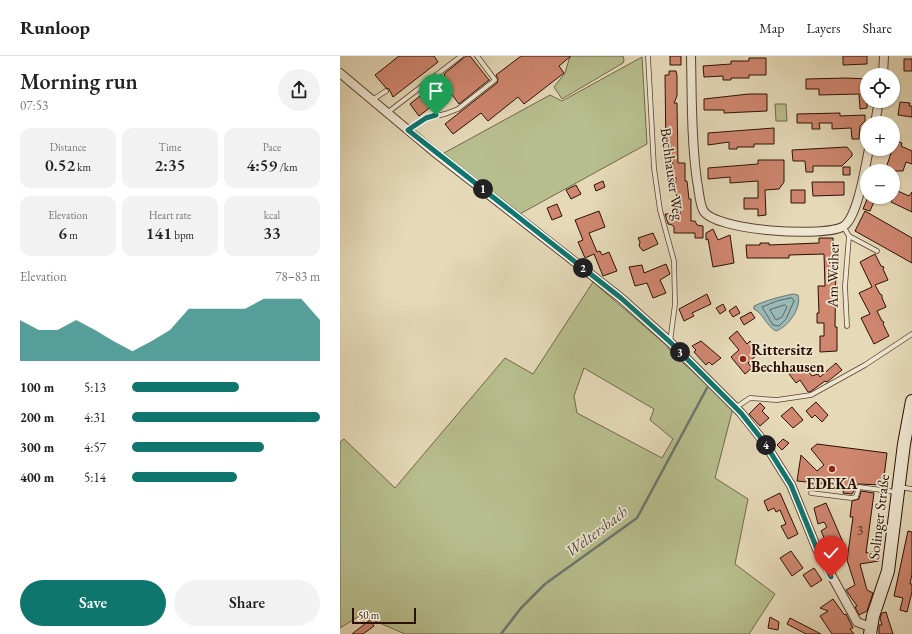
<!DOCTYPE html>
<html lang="en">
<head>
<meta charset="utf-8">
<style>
  body { margin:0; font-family:"EB Garamond",serif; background:#f2f2f2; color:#222; height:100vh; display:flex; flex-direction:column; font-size:15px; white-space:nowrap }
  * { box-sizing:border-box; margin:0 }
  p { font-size:13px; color:#767676 }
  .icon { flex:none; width:22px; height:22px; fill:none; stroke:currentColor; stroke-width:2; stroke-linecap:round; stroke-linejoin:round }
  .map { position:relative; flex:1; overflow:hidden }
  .sheet { display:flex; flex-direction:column; background:#fff; width:340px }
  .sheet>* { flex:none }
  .buttons { position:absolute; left:520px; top:12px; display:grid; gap:8px }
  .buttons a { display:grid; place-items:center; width:40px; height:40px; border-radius:50%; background:#fff; box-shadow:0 1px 3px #0004; font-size:20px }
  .scale { position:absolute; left:12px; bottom:10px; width:64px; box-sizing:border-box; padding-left:4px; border:2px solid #2d1003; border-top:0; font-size:11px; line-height:14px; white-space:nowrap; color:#2d1003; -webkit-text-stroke:3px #eee6d1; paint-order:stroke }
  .pin { position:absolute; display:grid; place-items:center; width:34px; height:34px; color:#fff; margin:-41px -17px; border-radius:50% 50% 50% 0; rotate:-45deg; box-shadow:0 0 4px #0007 }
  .pin .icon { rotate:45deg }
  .km { position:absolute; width:20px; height:20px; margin:-10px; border-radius:50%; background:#222; color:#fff; font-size:11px; line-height:20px; text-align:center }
  .round { display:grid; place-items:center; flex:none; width:42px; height:42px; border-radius:21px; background:#f2f2f2 }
  .headline { display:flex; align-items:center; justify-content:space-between; height:68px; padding:0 20px }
  h1 { font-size:22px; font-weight:600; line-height:30px }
  .metrics { display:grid; grid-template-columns:repeat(3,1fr); gap:6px; height:68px; padding:4px 20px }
  .metrics div { display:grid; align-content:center; border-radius:10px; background:#f2f2f2; text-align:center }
  .metrics b { font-size:17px; font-weight:600 }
  .metrics small { font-size:11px; font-weight:400 }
  .metrics p { font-size:11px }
  .chart { height:112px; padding:8px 20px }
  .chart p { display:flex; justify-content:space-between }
  .chart svg { width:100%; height:72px; margin-top:4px; fill:#0f766e; opacity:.7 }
  .primary-button { display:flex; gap:8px; margin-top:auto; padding:8px 20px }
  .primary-button a { flex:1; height:46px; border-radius:24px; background:#0f766e; color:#fff; font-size:16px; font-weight:600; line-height:46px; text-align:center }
  .primary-button a+a { background:#f2f2f2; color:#222 }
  ul { padding:0 20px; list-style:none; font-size:13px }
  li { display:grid; grid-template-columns:64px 48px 1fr; align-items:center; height:30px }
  li i { height:10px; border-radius:5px; background:#0f766e }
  header { display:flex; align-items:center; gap:24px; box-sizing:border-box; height:56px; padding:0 20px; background:#fff; border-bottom:1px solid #e0e0e0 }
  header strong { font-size:19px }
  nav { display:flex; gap:22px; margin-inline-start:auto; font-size:14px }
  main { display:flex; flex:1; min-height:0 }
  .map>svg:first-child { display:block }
  .green { fill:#b7be8d; stroke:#726748; fill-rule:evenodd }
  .water { fill:#98b9b7; stroke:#6d756f }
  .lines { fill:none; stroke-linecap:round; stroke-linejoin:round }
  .shore { stroke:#62645d; stroke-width:1 }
  .stream { stroke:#6d756f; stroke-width:2.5 }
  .building { fill:#cf8770; stroke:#2d1003 }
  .lane-casing { stroke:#5b4230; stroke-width:5.5 }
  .street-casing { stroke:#5b4230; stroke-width:10 }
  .secondary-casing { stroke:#2d1003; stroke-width:14 }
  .lane { stroke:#eee6d1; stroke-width:4 }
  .street { stroke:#eee6d1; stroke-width:8 }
  .secondary { stroke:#eee6d1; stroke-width:12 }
  .route-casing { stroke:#fff; stroke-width:8 }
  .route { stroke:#0f766e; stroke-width:5 }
  .poi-dot { fill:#8f2418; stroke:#eee6d1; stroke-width:1.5 }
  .labels { text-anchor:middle; stroke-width:3.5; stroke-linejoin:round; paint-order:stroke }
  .number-label { font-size:13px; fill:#562e1e }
  .street-label { font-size:15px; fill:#2d1003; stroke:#eee6d1 }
  .poi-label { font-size:15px; font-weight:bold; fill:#2d1003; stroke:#eee6d1; text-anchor:start }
  .water-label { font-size:16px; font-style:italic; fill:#524b42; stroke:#eee6d1 }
</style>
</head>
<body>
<header>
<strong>Runloop</strong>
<nav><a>Map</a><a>Layers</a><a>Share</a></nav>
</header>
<main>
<section class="sheet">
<div class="headline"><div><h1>Morning run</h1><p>07:53</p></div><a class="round"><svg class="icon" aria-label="share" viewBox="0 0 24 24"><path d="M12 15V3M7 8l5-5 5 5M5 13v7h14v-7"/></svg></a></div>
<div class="metrics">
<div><p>Distance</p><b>0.52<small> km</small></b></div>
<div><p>Time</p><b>2:35</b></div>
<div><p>Pace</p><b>4:59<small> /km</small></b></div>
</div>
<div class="metrics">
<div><p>Elevation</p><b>6<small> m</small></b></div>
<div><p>Heart rate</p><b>141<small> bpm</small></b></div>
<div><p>kcal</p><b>33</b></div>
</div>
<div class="chart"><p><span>Elevation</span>78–83 m</p>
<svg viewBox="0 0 160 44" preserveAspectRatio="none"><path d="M0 44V19L10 25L20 25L30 19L40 25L50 32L60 38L70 32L80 25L90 12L100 12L110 12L120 12L130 6L140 6L150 6L160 19V44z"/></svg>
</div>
<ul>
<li><b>100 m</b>5:13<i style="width:57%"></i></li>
<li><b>200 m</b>4:31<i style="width:100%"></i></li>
<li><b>300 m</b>4:57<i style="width:70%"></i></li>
<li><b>400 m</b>5:14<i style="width:56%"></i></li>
</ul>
<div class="primary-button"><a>Save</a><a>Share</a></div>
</section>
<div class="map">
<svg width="572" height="578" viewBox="0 0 572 578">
  <rect width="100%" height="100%" fill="#e5d9b8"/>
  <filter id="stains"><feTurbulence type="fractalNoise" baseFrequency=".005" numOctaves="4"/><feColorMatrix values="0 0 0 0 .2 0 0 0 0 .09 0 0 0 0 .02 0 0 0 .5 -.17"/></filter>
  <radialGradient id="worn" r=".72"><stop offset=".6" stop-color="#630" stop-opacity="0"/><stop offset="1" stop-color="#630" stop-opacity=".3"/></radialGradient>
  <path class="green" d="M230 0H283L284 4 283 7 222 43 214 31 225 17Z
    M302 1 307 88 178 159 104 97 210 39 222 45Z
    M435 48H446L447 65H436Z
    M253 226 325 288 332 297 393 352 375 422 408 443 395 508 435 538 409 578H65L21 559 0 572V386L4 383 55 432 165 302 193 318ZM244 312 314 353 310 364 333 383 322 402 237 357 234 340Z"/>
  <path class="water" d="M453 238 458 239C462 252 448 271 436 275 426 270 424 258 414 253V250C427 244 439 241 453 238Z"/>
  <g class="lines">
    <path class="shore" d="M452 242 454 245 446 263 439 270 433 269 422 251 437 245Z
      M445 249 447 251 442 261 436 264 430 254Z"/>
    <path class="stream" d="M161 578 181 552 205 528 297 462 367 332"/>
  </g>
  <path class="building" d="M59 0H94L98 6 53 41 49 33 46 32 35 19Z
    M126 0H130L149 24 119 48 110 36 79 60 70 48 105 20 104 18Z
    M181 0H231L219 10 224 17 184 48 178 41 148 65 141 57 113 78 105 68 157 27 158 23 156 19Z
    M330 0H341V9H330Z
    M503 0H527V8L503 9Z
    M409 2H426V19H409V22H391V24H383V20L364 21 363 10 391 8V5H409Z
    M564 3H572V15H564Z
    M329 15H336L337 20V40L334 47H337L338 107H345V125H347L349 143H351V165H355L357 169 363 170V182H355V177H334V171L332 169 328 168 325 158H340L339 145 335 136 336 122H333V109L330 97H326L325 19H329Z
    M507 22 527 23V52L520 53 519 38 479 39V33H466V23Z
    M409 38H427V55L384 57V54H364V43Z
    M560 46 570 47 569 50H572V61L558 59Z
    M500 57V60L525 59V65L520 70 519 83H512L511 72 492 73V67H479L480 73H472V67H457V58Z
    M434 72V88H414V91H397V93H389V86L368 89V77Z
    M555 85 562 87 561 90 572 95V108L566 106 563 115H545Z
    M507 91 512 97V100L502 110H473V116H466L465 105H453L452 94Z
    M418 104H444V126L439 133 425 134 426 159 418 160V153H404V142H418V125L390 127V121L368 123V112L418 108Z
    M503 111H510V119H503Z
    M263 125 265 131 256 135 254 129Z
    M472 126H504V139L473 140Z
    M236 129 241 138 231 143 226 134Z
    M553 133 569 140 572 136V156L551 146 553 141Z
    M451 134H465V147H451Z
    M528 141H536L530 155 523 153Z
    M217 148 222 160 212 164 207 152Z
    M259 155 265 171 249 177 257 196 260 195 262 199 269 196 277 215 263 220 254 198 245 202 238 186 243 184 235 164Z
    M525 155 572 182V207L515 175Z
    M373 173 378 184 390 179 394 207 373 211 368 183 366 184V177Z
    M313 177 318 188 303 195 299 190 300 186 298 182Z
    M479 182H493L494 207H496L495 271H497V295L480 296V280H484V267H477V257H479L478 230H485L484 198 449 199V202H407L406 189H420V187H429V189L479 187Z
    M535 198 541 210 544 211 543 213 548 224 535 229 540 238 542 239V242L546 251 537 255 542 265 544 266 543 268 549 280 534 288 521 262 530 258 519 237 532 231 520 206Z
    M326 208 330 218 320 224 326 237 313 242 307 227 295 230 289 211 302 209 304 217Z
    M367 238 371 248 352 257 354 260 344 265 339 253Z
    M383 248 386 254 380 258 376 252Z
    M396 250 400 257 393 261 389 255Z
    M411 256 415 262 404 269 400 262Z
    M397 275 407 288 410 285 419 297 408 307 412 312 405 318 391 301 399 294 389 282Z
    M361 285 381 302 372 309 369 306 366 309 354 296 356 294 352 290Z
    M496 307 502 314 487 326 485 325 470 336H468L460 324 456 327 449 318 464 309 472 320 478 318 480 321Z
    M476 346 488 359 482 366 475 359 472 362 466 355Z
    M420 347 425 352 422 355 429 362 420 370 409 358Z
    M452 351 463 364 453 372 441 360Z
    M443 383 449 387 442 394 437 389Z
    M477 388 547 397 543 429 518 428 512 438 503 437 504 430 457 425 461 399 477 415 484 409 471 393Z
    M521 435 534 437 526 497 537 495 539 505 520 508 527 534 533 537 527 555 519 559 515 551 517 550 506 534 515 529 507 504 513 461H510L512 445 519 443Z
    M440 437 458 478 448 483 441 470 446 468 440 454 436 456 434 452 428 455 424 445Z
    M486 447 505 491 491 497 481 475 487 471 484 466 478 468 474 452Z
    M568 475 572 476V518L570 528H572V536L567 556 560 554 563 542 554 540Z
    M451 495 463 512 452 520 440 502Z
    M474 512 482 524 471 531 463 519Z
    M493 543 503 557 505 559 506 558 513 572 510 573 514 578H492L480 560 488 555 480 552Z
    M546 556 553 578H539V569H542L540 562 542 557Z
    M430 561 439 566 438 574 428 572Z
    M450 562 481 578H466L447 568Z
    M30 564 34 570 23 578H12Z"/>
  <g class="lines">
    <defs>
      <path id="lane" d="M308 0 314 112 320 154 334 205 335 248 330 286
        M32 44 46 35
        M47 57 121 0
        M68 74 86 62 105 58 118 53 155 24 137 0
        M503 170 509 180 505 230 507 270
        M509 180 537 195
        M395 352 410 342 437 344 471 339 525 309 572 278
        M559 431 572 433
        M471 437 511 442 516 441 519 431 556 436"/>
      <path id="street" d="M351 0C352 41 351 83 357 125 359 134 359 145 363 154 373 175 486 182 504 170 518 160 525 111 529 93
        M0 17 93 95 281 242 330 286 401 357 424 386 451 429 477 493 517 566 530 571
        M543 19 544 0
        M535 67 539 45"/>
      <path id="secondary" d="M530 578 533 560 548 515 564 388 572 345"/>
    </defs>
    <use href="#lane" class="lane-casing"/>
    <use href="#street" class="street-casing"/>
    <use href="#secondary" class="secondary-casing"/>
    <use href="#lane" class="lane"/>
    <use href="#street" class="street"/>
    <use href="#secondary" class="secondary"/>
  </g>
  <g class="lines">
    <defs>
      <path id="route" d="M96 59 86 62 68 74 281 242 330 286 401 357 424 386 451 429 477 493 491 521"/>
    </defs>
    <use href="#route" class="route-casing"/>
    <use href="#route" class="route"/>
  </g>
  <g class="poi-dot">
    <circle cx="403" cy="303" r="4"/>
    <circle cx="492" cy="413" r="4"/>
  </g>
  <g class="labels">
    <g class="number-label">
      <text x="520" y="479">3</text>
    </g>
    <g class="street-label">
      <text transform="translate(332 118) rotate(82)" y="5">Bechhauser Weg</text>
      <text transform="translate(493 219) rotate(-89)" y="5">Am Weiher</text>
      <text transform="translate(539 461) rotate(-83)" y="5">Solinger Straße</text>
    </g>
    <g class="poi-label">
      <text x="411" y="299">Rittersitz<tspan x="411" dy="17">Bechhausen</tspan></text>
      <text x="492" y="433" text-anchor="middle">EDEKA</text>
    </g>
    <g class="water-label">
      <text transform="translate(256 475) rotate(-37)" y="6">Weltersbach</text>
    </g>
  </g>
  <rect width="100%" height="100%" filter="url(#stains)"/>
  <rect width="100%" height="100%" fill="url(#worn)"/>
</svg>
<div class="buttons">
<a><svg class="icon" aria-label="locate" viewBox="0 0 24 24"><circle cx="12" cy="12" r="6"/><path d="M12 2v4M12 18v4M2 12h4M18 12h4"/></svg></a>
<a>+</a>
<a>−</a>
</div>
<div class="scale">50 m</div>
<div class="pin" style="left:96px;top:59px;background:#1e9e55"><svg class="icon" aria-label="arrive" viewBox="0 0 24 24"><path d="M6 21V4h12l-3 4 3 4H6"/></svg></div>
<div class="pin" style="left:491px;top:521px;background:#d93025"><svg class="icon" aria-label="check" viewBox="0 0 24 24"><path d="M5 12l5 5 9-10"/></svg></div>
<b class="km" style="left:143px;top:133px">1</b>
<b class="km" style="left:243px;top:212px">2</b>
<b class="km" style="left:340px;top:296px">3</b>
<b class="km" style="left:426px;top:389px">4</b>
</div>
</main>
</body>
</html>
